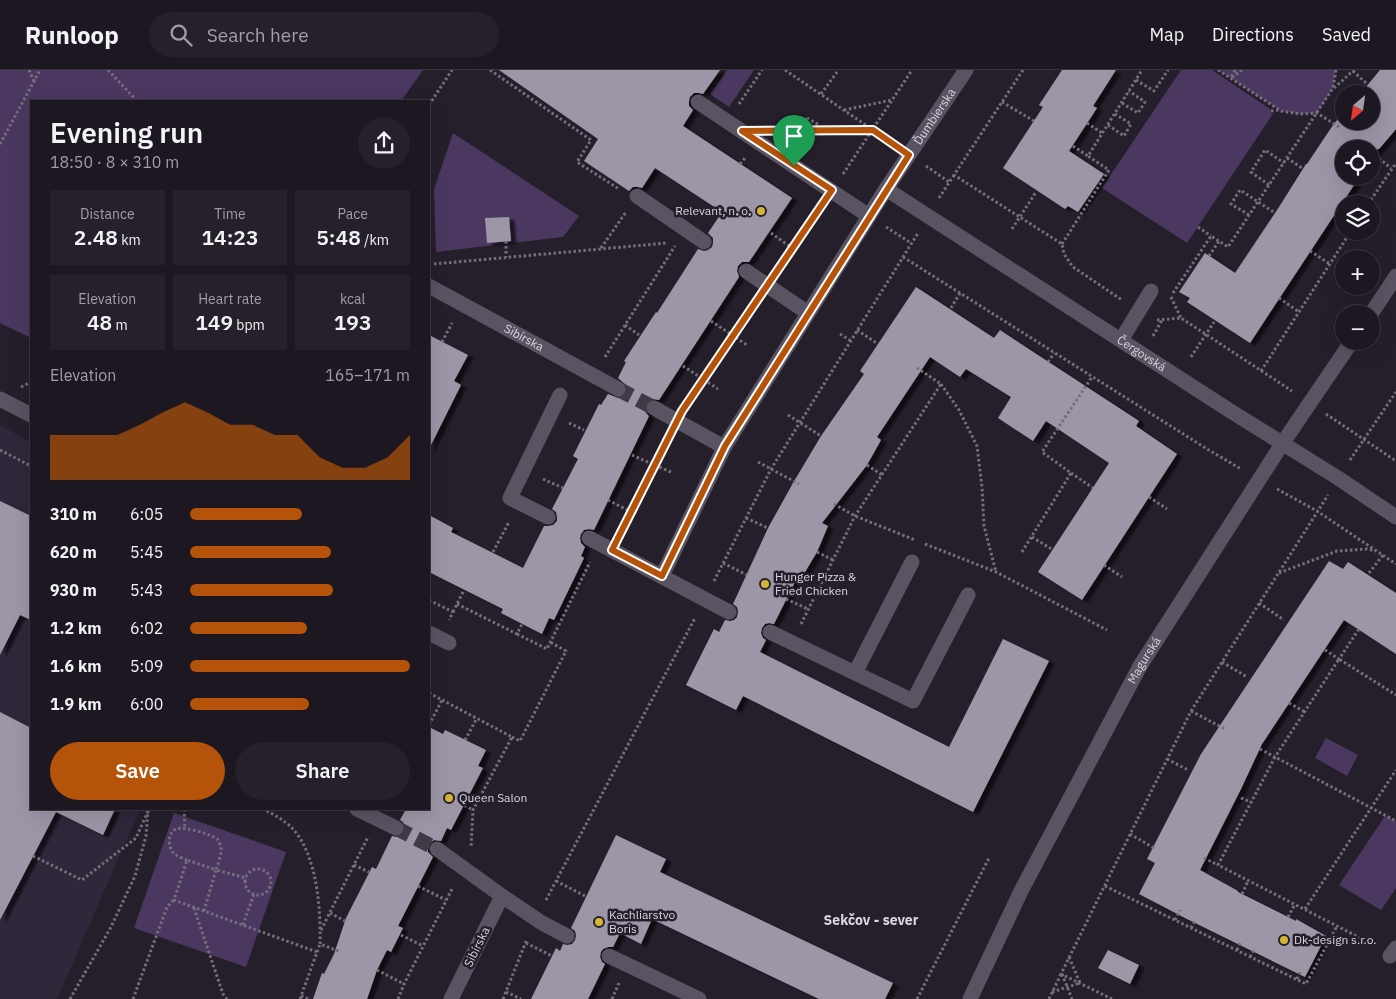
<!DOCTYPE html>
<html lang="en">
<head>
<meta charset="utf-8">
<style>
  body { margin:0; font-family:"IBM Plex Sans",sans-serif; background:#25202a; color:#f1f3f6; height:100vh; display:flex; flex-direction:column; font-size:19px; white-space:nowrap }
  * { box-sizing:border-box; margin:0 }
  p { font-size:16px; color:#a09fa5 }
  .icon { flex:none; width:28px; height:28px; fill:none; stroke:currentColor; stroke-width:2; stroke-linecap:round; stroke-linejoin:round }
  .map { position:relative; flex:1; overflow:hidden }
  .panel { position:absolute; left:30px; top:30px; width:400px; height:710px; display:flex; flex-direction:column; background:#1c1721; border-radius:0px; box-shadow:0 5px 20px #0002,0 0 0 1px #3a363f }
  .panel>* { flex:none }
  .needle { width:32px; rotate:209deg }
  .buttons { position:absolute; left:1335px; top:15px; display:grid; gap:10px }
  .buttons a { display:grid; place-items:center; width:45px; height:45px; border-radius:50%; background:#1c1721; box-shadow:0 5px 20px #0002,0 0 0 1px #3a363f; font-size:25px }
  .pin { position:absolute; display:grid; place-items:center; width:42px; height:42px; color:#fff; margin:-51px -21px; border-radius:50% 50% 50% 0; rotate:-45deg; box-shadow:0 0 5px #0007 }
  .pin .icon { rotate:45deg }
  .round { display:grid; place-items:center; flex:none; width:52px; height:52px; border-radius:26px; background:#25202a }
  .headline { display:flex; align-items:center; justify-content:space-between; height:85px; padding:0 20px }
  h1 { font-size:28px; font-weight:600; line-height:38px }
  .figures { display:grid; grid-template-columns:repeat(3,1fr); gap:8px; height:85px; padding:5px 20px }
  .figures div { display:grid; align-content:center; border-radius:0px; background:#25202a; text-align:center }
  .figures b { font-size:21px; font-weight:600 }
  .figures small { font-size:14px; font-weight:400 }
  .figures p { font-size:14px }
  .chart { height:140px; padding:10px 20px }
  .chart p { display:flex; justify-content:space-between }
  .chart svg { width:100%; height:90px; margin-top:5px; fill:#b45309; opacity:.7 }
  .button { display:flex; gap:10px; margin-top:auto; padding:10px 20px }
  .button a { flex:1; height:58px; border-radius:30px; background:#b45309; color:#fff; font-size:20px; font-weight:600; line-height:58px; text-align:center }
  .button a+a { background:#25202a; color:#f1f3f6 }
  ul { padding:0 20px; list-style:none; font-size:16px }
  li { display:grid; grid-template-columns:80px 60px 1fr; align-items:center; height:38px }
  li i { height:12px; border-radius:6px; background:#b45309 }
  header { display:flex; align-items:center; gap:30px; box-sizing:border-box; height:70px; padding:0 25px; background:#1c1721; border-bottom:1px solid #3a363f }
  header strong { font-size:24px }
  nav { display:flex; gap:28px; margin-inline-start:auto; font-size:18px }
  .search { width:350px; height:45px; background:#25202a; display:flex; align-items:center; gap:12px; box-sizing:border-box; padding:0 18px; border-radius:28px; color:#a09fa5; font-size:19px }
  .map>svg:first-child { display:block }
  .built { fill:#2f273a }
  .green { fill:#4b3861 }
  .building { fill:#9d96a7; filter:url(#shadow) }
  .lines { fill:none; stroke-linecap:round; stroke-linejoin:round }
  .minor-tunnel { stroke:#403a47; stroke-width:15; stroke-dasharray:15 8; stroke-linecap:butt }
  .path { stroke:#746f7a; stroke-width:3; stroke-dasharray:2.5 2.5; stroke-linecap:butt }
  .service { stroke:#595362; stroke-width:15 }
  .minor { stroke:#595362; stroke-width:15 }
  .route-casing { stroke:#fff; stroke-width:10 }
  .route { stroke:#b45309; stroke-width:6 }
  .poi-dot { fill:#d5b535; stroke:#251f2c; stroke-width:2 }
  .labels { text-anchor:middle; stroke-width:5; stroke-linejoin:round; paint-order:stroke }
  .street-label { font-size:12px; fill:#dad6df; stroke:#251f2c }
  .poi-label { font-size:12px; fill:#dad6df; stroke:#251f2c; text-anchor:start }
  .neighbourhood-label { font-size:14px; font-weight:bold; fill:#dad6df; stroke:#251f2c }
</style>
</head>
<body>
<header>
<strong>Runloop</strong>
<div class="search"><svg class="icon" aria-label="search" viewBox="0 0 24 24"><circle cx="10" cy="10" r="6"/><path d="M15 15l6 6"/></svg>Search here</div>
<nav><a>Map</a><a>Directions</a><a>Saved</a></nav>
</header>
<div class="map">
<svg width="1396" height="929" viewBox="0 0 1396 929">
  <defs>
    <filter id="shadow"><feDropShadow dx="5.5" dy="3" stdDeviation="1" flood-color="#0009"/></filter>
  </defs>
  <rect width="100%" height="100%" fill="#251f2c"/>
  <path class="built" d="M0 355 31 372V739H140L57 929H0Z"/>
  <path class="green" d="M0 0H423L401 31H31V268L0 253Z
    M727 0H754L729 37 710 24Z
    M1181 0H1212L1270 39 1272 45 1187 173 1102 118Z
    M1218 0H1336L1333 18 1317 43 1300 44 1281 41Z
    M453 63 579 146 563 167 436 182 434 119Z
    M1326 668 1358 685 1347 706 1315 688Z
    M174 743 286 782 246 897 134 858Z
    M1385 746 1396 751V818L1381 840 1339 815Z"/>
  <path class="building" d="M499 0H720L703 24 699 23H694L690 27 689 31V36L693 40 683 56 792 128 749 192H742L738 196 737 201 739 207 659 330 653 329 649 330 646 333 645 339 646 343 649 346 594 460 589 459 584 460 581 464 580 468 581 473 585 477 581 486 584 488 554 550 549 548 542 564 501 543 503 539 429 502V445L453 458 451 462 523 498 544 456H548L553 455 557 451V447L556 442 552 439 578 389 573 386 599 334 601 335 608 324 618 328 622 327 626 324 627 319 626 315 618 308 626 292 624 291 656 242 657 243 698 179 704 181 708 180 712 177 713 173V168L708 163 722 142 655 98 642 118 638 117H633L629 121 584 91 598 69Z
    M1062 0H1116L1093 36 1097 38 1069 81 1104 104 1078 142 1068 136 1065 139 1003 98 1043 37 1039 35Z
    M1380 0H1396V59L1379 79H1378L1371 88V79H1344V106H1360L1250 273 1187 232 1190 228 1179 222 1205 183 1235 203 1279 137 1306 94H1307L1333 55 1344 42V51H1371V24H1360Z
    M509 147 511 171 487 173 485 148Z
    M916 217 994 268 1000 260 1021 274 1139 351 1136 356 1177 384 1082 530 1038 502 1109 393 1046 351 1033 371 998 348 1011 327 966 299 960 307 930 287 877 367 881 370 867 395 822 453 828 456 817 482 802 507 798 506 774 554 769 553 765 554 762 558 761 563 763 568 766 570 760 582 949 677 1003 569 1049 591 973 742 743 626 736 640 686 615 714 559 719 562 725 550 730 551 734 550 737 547 738 541 737 537 733 534 768 458 793 413 821 366 864 304 860 301Z
    M429 265 468 285 454 311 461 315 429 379Z
    M0 431 31 446V550L20 545 0 585Z
    M1329 491 1343 499 1348 492 1396 523V584L1344 550 1262 674 1241 719 1200 800 1238 821V822L1296 851V849L1326 866 1305 907 1187 849 1139 824 1155 793 1147 789 1201 684Z
    M0 642 31 658V739H115L103 765 56 742 0 850Z
    M429 657 443 664 445 660 486 680 478 696 483 698 451 760 447 758 441 771 434 770 429 774 428 779V782L433 787 398 856 403 858 391 882 387 880 377 900 367 929H313L322 903 324 904 334 884 346 848 372 797 376 799 392 766 397 767 402 765 404 763 405 757 403 752 400 750 406 739H429Z
    M616 765 666 789 660 802 893 913 885 929H819L652 849 641 874 620 863 613 877H608L603 879 601 882 600 887 602 892 605 894 588 929H531L556 878 560 881 563 874 567 875 572 874 575 870 576 866 575 861 571 858Z
    M1108 880 1139 895 1130 914 1098 898Z"/>
  <g class="lines">
    <path class="minor-tunnel" d="M618 319 654 338
      M396 758 437 779"/>
    <path class="path" d="M29 0 34 11
      M108 0 137 31
      M490 0 591 70 577 92 619 119
      M785 0 892 73
      M1023 0 954 105 1062 174 1064 184 1073 197 1122 230
      M1218 0 1281 41 1300 44 1317 43 1339 57
      M1235 0 1231 8 1242 0
      M1353 1 1366 13
      M1136 10 1154 21 1168 0
      M1334 18 1354 0
      M821 24 837 2
      M1002 32 1034 51
      M1122 33 1138 43 1145 32 1129 21
      M739 34 762 0
      M429 35 452 0
      M844 40 892 30
      M1271 41 1279 40
      M807 48 819 55 810 68 799 60Z
      M1087 53 1102 63
      M1108 55 1124 66 1131 54 1115 44
      M781 61 872 60
      M0 74 40 0
      M1073 76 1088 86
      M1371 82 1391 98
      M1287 88 1302 98
      M740 94 745 88
      M926 96 949 112
      M843 104 912 0
      M1269 115 1251 102 1265 80 1284 93
      M1348 127 1358 134
      M939 128 954 105
      M1368 134 1396 93
      M1249 145 1231 134 1240 120 1275 143
      M886 157 911 173
      M1198 157 1211 166
      M1012 159 1036 122
      M771 163 792 178
      M506 171V187
      M1062 174 1109 100 1088 86 1142 0
      M601 178 626 142
      M1310 181 1330 194
      M1209 186 1219 171
      M903 187 1207 379 1241 399
      M434 194 667 173
      M778 199 820 138
      M1173 223 1211 166 1228 177 1333 18 1336 0
      M1171 227 1181 248
      M1279 228 1299 242
      M951 238 960 223
      M1157 250 1181 248 1292 321
      M711 251 747 275
      M625 255 639 265
      M857 260 878 274
      M840 264 851 271
      M1153 266 1162 250
      M442 272 452 253
      M605 287 675 176
      M1191 287 1214 252
      M1048 292 1054 283
      M683 296 718 319
      M1261 301 1351 161
      M941 314 959 340 977 376 982 417 984 456 996 502
      M21 317 31 312
      M687 333 755 233
      M1326 344 1396 391
      M788 345 821 366
      M569 353 584 360
      M0 380 31 396
      M632 385 673 403
      M1350 390 1396 322
      M758 392 799 414
      M867 395 882 405
      M1071 403 1093 418
      M543 409 563 418
      M1277 419 1317 441 1396 494
      M1149 427 1167 439
      M608 430 631 442
      M834 434 855 446 915 470
      M746 448 768 458
      M621 462 667 369
      M1032 467 1053 480
      M925 474 996 502 1107 560
      M493 482 509 452
      M817 482 833 490
      M1022 482 1071 403 1042 382 1092 307
      M723 493 747 505
      M1104 495 1122 507
      M1279 503 1337 481 1367 479 1376 481
      M1369 503 1383 485
      M714 511 771 399 918 163
      M786 529 808 539
      M429 530 453 542 449 550
      M1259 533 1284 550
      M457 534 517 564 522 554
      M453 542 464 520
      M801 554 855 446 941 314 917 298
      M517 564 547 579 590 492
      M1325 580 1339 589 1359 559
      M1222 592 1247 607
      M429 623 512 667 473 740 471 777
      M1289 633 1305 642
      M1191 641 1225 659
      M429 655 442 630
      M512 667 520 671 566 581 550 572
      M465 670 477 648
      M1260 679 1275 687 1339 589 1396 625
      M1167 689 1188 700
      M1241 728 1251 732
      M460 733 473 740
      M184 739 185 759
      M262 739C272 743 284 750 292 758 317 784 321 839 320 874L341 882
      M1130 764 1154 778
      M33 786 82 810 136 768 149 739
      M1204 788 1218 795
      M187 790C184 789 179 787 176 785 168 780 166 764 176 759 184 756 212 764 218 770 218 771 221 776 221 777 222 784 218 793 216 800L246 808
      M354 795 369 802
      M245 812a13 13 0 1 1 26 0a13 13 0 1 1-26 0Z
      M556 811 587 827
      M418 816 446 830
      M1105 816 1306 914 1337 856
      M1242 824 1248 811
      M546 830 695 548
      M194 838 223 924 227 929
      M1305 839 1396 700
      M204 841 216 800 187 790 174 830 193 837 317 882
      M330 843 345 851
      M1288 847 1295 834
      M1175 850 1180 840
      M243 855 254 824
      M1191 858 1196 849
      M321 860 368 767
      M401 865 423 876
      M526 873 552 886
      M1374 875 1218 795 1275 687 1396 751
      M1237 880 1241 871
      M1250 887 1255 878
      M377 900 404 914
      M1062 904 1072 929
      M1297 909 1301 901
      M506 922 521 929
      M1052 922 1080 913 1069 887
      M301 926 308 929
      M70 929 111 857 135 806 146 766 148 741
      M133 929 167 837 174 830
      M300 929 320 874
      M398 929 404 914 453 817
      M503 929 527 869
      M612 929 619 913
      M917 929 989 788
      M1049 929 1061 904
      M1112 929 1061 904 1191 641 1328 425"/>
    <path class="service" d="M698 32 869 146
      M637 126 704 172
      M746 201 808 243
      M1121 270 1151 221
      M548 447 510 428 560 325
      M589 468 729 542
      M770 562 913 631 968 525
      M855 603 912 492
      M502 826 542 853 567 866
      M609 886 699 929"/>
    <g class="minor">
      <path id="s1" d="M886 119 1232 342 1338 408 1396 447"/>
      <path id="s2" d="M429 216 618 319"/>
      <path d="M1371 244 1396 206"/>
      <path d="M0 329 31 345"/>
      <path d="M654 338 724 377"/>
      <path id="s3" d="M662 506 725 376 886 119 966 0"/>
      <path d="M429 563 449 573"/>
      <path d="M357 739 396 758"/>
      <path d="M437 779 502 826 451 929"/>
      <path d="M1390 886 1396 878"/>
      <path id="s4" d="M970 929 1021 821 1140 596 1282 374 1352 271"/>
    </g>
  </g>
  <g class="lines">
    <defs>
      <path id="route" d="M873 60 909 85 725 376 662 506 612 480 682 341 832 120 742 61Z"/>
    </defs>
    <use href="#route" class="route-casing"/>
    <use href="#route" class="route"/>
  </g>
  <g class="poi-dot">
    <circle cx="761" cy="141" r="5"/>
    <circle cx="765" cy="514" r="5"/>
    <circle cx="449" cy="728" r="5"/>
    <circle cx="599" cy="852" r="5"/>
    <circle cx="1284" cy="870" r="5"/>
  </g>
  <g class="labels">
    <g class="street-label">
      <text dy="4" stroke="none"><textPath href="#s3" startOffset="535">Ďumbierska</textPath></text>
      <text dy="4" stroke="none"><textPath href="#s2" startOffset="108">Sibírska</textPath></text>
      <text dy="4" stroke="none"><textPath href="#s1" startOffset="304">Čergovská</textPath></text>
      <text dy="4" stroke="none"><textPath href="#s4" startOffset="381">Magurská</textPath></text>
      <text transform="translate(477 877) rotate(-64)" y="4">Sibírska</text>
    </g>
    <g class="poi-label">
      <text x="751" y="145" text-anchor="end">Relevant, n. o.</text>
      <text x="775" y="511">Hunger Pizza &amp;<tspan x="775" dy="14">Fried Chicken</tspan></text>
      <text x="459" y="732">Queen Salon</text>
      <text x="609" y="849">Kachliarstvo<tspan x="609" dy="14">Boris</tspan></text>
      <text x="1294" y="874">Dk-design s.r.o.</text>
    </g>
    <g class="neighbourhood-label">
      <text x="871" y="855">Sekčov - sever</text>
    </g>
  </g>
</svg>
<div class="buttons">
<a><svg class="needle" viewBox="-14 -14 28 28"><path d="M0-13l5 13h-10z" fill="#e53935"/><path d="M0 13l5-13h-10z" fill="#a09fa5"/></svg></a>
<a><svg class="icon" aria-label="locate" viewBox="0 0 24 24"><circle cx="12" cy="12" r="6"/><path d="M12 2v4M12 18v4M2 12h4M18 12h4"/></svg></a>
<a><svg class="icon" aria-label="layers" viewBox="0 0 24 24"><path d="M12 4l9 5-9 5-9-5zM3 14l9 5 9-5"/></svg></a>
<a>+</a>
<a>−</a>
</div>
<div class="pin" style="left:794px;top:96px;background:#1e9e55"><svg class="icon" aria-label="arrive" viewBox="0 0 24 24"><path d="M6 21V4h12l-3 4 3 4H6"/></svg></div>
<section class="panel">
<div class="headline"><div><h1>Evening run</h1><p>18:50 · 8 × 310 m</p></div><a class="round"><svg class="icon" aria-label="share" viewBox="0 0 24 24"><path d="M12 15V3M7 8l5-5 5 5M5 13v7h14v-7"/></svg></a></div>
<div class="figures">
<div><p>Distance</p><b>2.48<small> km</small></b></div>
<div><p>Time</p><b>14:23</b></div>
<div><p>Pace</p><b>5:48<small> /km</small></b></div>
</div>
<div class="figures">
<div><p>Elevation</p><b>48<small> m</small></b></div>
<div><p>Heart rate</p><b>149<small> bpm</small></b></div>
<div><p>kcal</p><b>193</b></div>
</div>
<div class="chart"><p><span>Elevation</span>165–171 m</p>
<svg viewBox="0 0 160 44" preserveAspectRatio="none"><path d="M0 44V22L10 22L20 22L30 22L40 17L50 11L60 6L70 11L80 17L90 17L100 22L110 22L120 33L130 38L140 38L150 33L160 22V44z"/></svg>
</div>
<ul>
<li><b>310 m</b>6:05<i style="width:51%"></i></li>
<li><b>620 m</b>5:45<i style="width:64%"></i></li>
<li><b>930 m</b>5:43<i style="width:65%"></i></li>
<li><b>1.2 km</b>6:02<i style="width:53%"></i></li>
<li><b>1.6 km</b>5:09<i style="width:100%"></i></li>
<li><b>1.9 km</b>6:00<i style="width:54%"></i></li>
</ul>
<div class="button"><a>Save</a><a>Share</a></div>
</section>
</div>
</body>
</html>
